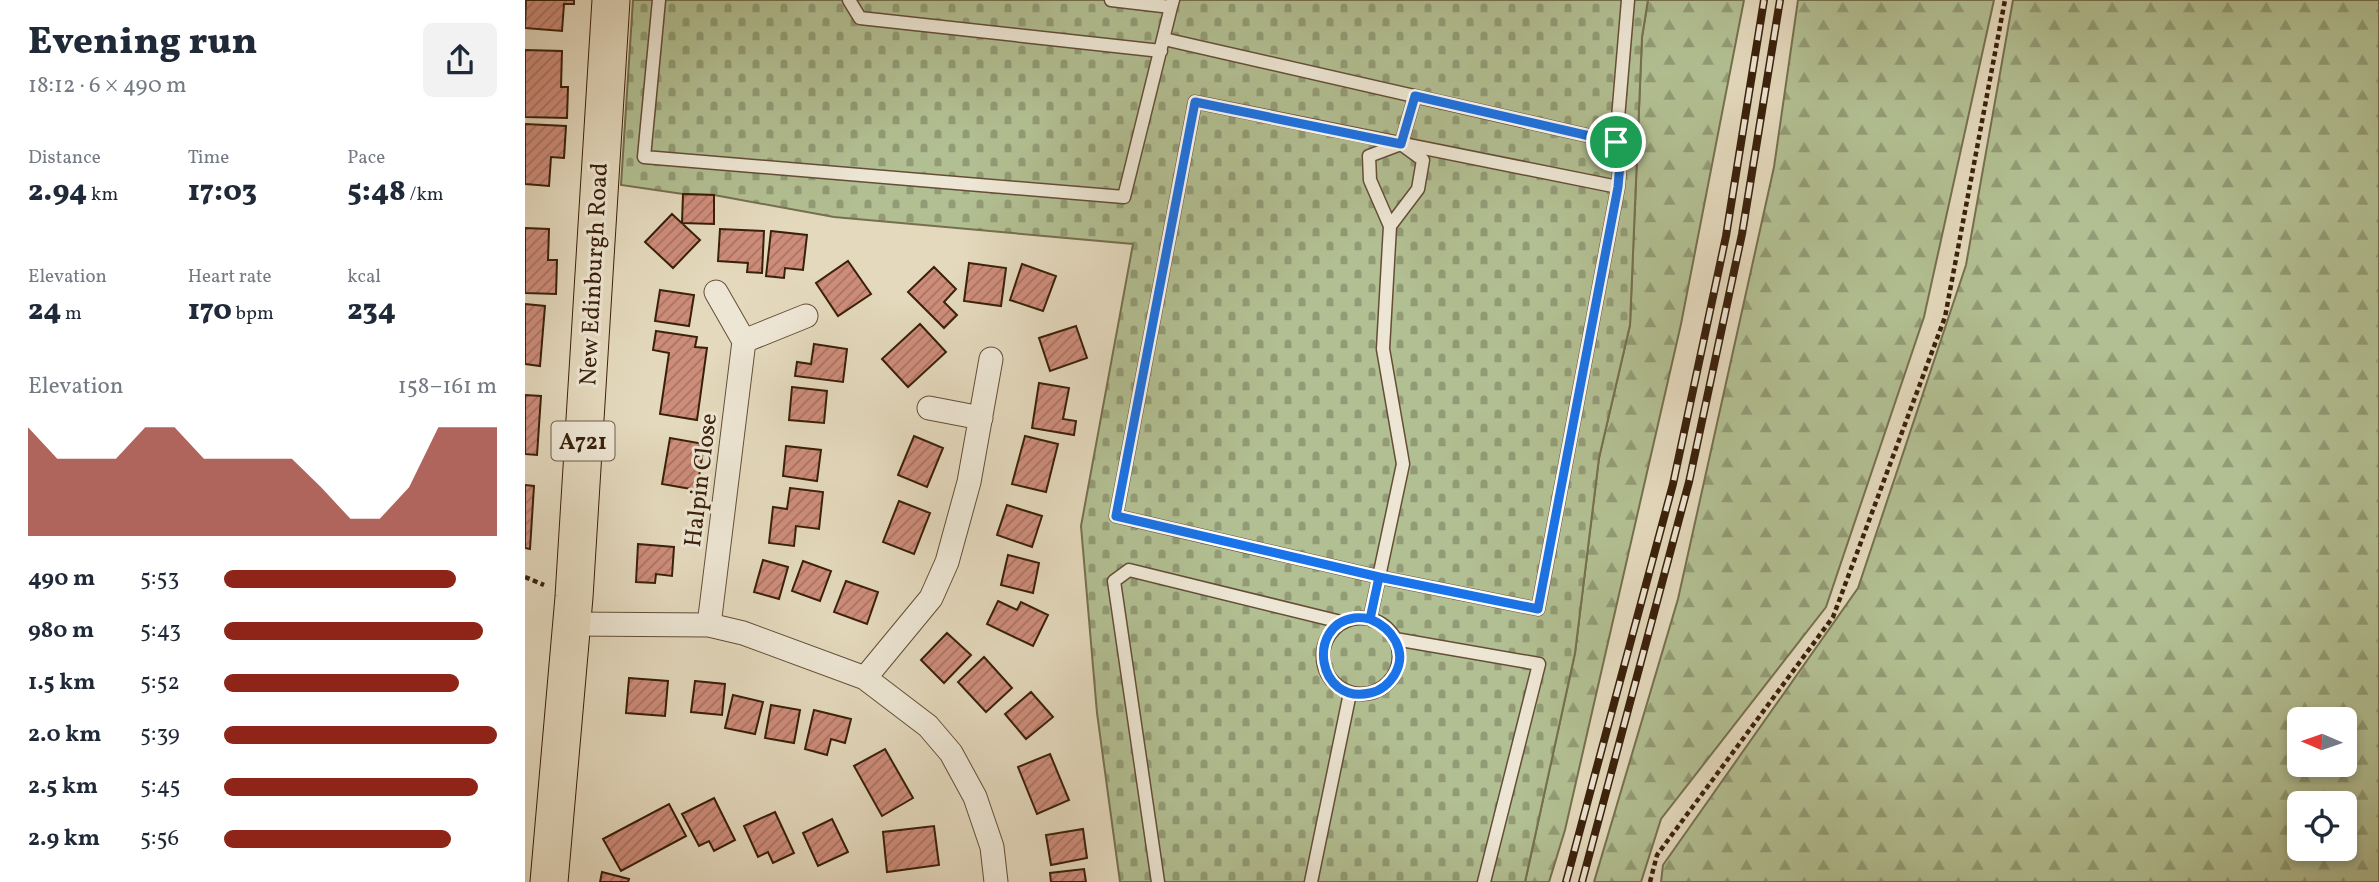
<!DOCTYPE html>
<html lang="en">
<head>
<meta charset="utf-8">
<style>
  body { margin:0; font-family:Vollkorn,serif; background:#f2f2f3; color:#1f2937; height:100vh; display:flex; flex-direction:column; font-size:26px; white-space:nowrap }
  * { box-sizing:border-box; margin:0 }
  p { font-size:23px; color:#747a83 }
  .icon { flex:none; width:38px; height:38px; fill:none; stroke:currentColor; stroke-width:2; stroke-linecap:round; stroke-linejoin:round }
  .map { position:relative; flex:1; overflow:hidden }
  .side { display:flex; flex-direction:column; background:#fff; width:525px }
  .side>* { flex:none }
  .needle { width:46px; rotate:272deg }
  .buttons { position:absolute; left:1762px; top:707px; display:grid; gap:14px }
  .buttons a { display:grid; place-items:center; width:70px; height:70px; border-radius:10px; background:#fff; box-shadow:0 4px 10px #0003; font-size:35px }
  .pin { position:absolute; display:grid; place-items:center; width:60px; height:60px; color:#fff; margin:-30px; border:4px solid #fff; border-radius:50%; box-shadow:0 2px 7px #0007 }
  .round { display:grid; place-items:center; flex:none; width:74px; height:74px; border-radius:10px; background:#f2f2f3 }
  .overview { display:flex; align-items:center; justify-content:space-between; height:119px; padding:0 28px }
  h1 { font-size:38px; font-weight:800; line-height:52px }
  .metrics { display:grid; grid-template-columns:repeat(3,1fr); gap:10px; height:119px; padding:7px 28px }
  .metrics div { display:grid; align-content:center }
  .metrics b { font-size:30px; font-weight:800 }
  .metrics small { font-size:19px; font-weight:400 }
  .metrics p { font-size:19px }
  .chart { height:196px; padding:14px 28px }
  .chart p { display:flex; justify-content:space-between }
  .chart svg { width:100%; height:126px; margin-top:7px; fill:#8f2418; opacity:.7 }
  ul { padding:0 28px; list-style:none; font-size:23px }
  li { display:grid; grid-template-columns:112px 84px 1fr; align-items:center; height:52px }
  li i { height:18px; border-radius:9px; background:#8f2418 }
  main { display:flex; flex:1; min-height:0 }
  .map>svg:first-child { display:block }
  .forest { fill:url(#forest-firs); stroke:#76704e; stroke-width:2; fill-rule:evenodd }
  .cemetery { fill:url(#cemetery-stones); stroke:#76704e; stroke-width:2 }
  .building { fill:url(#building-hatch); stroke:#3a200a; stroke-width:2 }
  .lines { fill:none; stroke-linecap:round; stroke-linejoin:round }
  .lane-casing { stroke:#644e37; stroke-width:15 }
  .street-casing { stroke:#644e37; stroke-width:25 }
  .primary-casing { stroke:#3a200a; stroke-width:39 }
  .path { stroke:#3a200a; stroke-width:4.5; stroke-dasharray:5 3.5; stroke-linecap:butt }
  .lane { stroke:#ede6d4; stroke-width:12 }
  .street { stroke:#ede6d4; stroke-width:23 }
  .primary { stroke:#e4d9bd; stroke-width:37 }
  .rail-casing { stroke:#3a200a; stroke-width:8 }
  .rail { stroke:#ede6d4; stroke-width:5; stroke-dasharray:16; stroke-linecap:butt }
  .route-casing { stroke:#fff; stroke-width:14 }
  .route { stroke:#1a73e8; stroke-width:9 }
  .labels { text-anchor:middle; stroke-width:6; stroke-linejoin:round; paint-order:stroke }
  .shield { fill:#ede6d4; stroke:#705b47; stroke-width:2 }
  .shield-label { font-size:23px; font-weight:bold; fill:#3a200a }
  .street-label { font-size:24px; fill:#3a200a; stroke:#ede6d4 }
</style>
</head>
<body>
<main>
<section class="side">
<div class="overview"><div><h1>Evening run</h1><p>18:12 · 6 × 490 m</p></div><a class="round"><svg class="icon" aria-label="share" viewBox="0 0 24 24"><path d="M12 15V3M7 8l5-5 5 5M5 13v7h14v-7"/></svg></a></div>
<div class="metrics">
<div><p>Distance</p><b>2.94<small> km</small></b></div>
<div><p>Time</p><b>17:03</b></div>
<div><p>Pace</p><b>5:48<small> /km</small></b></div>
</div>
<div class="metrics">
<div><p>Elevation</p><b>24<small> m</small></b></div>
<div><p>Heart rate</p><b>170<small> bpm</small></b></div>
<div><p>kcal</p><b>234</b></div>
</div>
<div class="chart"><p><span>Elevation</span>158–161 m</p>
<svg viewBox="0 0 160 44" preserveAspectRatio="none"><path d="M0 44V6L10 17L20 17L30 17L40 6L50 6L60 17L70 17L80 17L90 17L100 27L110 38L120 38L130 27L140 6L150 6L160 6V44z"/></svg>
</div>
<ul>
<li><b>490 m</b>5:53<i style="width:85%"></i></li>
<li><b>980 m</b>5:43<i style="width:95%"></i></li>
<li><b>1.5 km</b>5:52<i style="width:86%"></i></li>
<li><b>2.0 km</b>5:39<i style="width:100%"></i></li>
<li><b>2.5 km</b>5:45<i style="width:93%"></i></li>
<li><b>2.9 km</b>5:56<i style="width:83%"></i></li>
</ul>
</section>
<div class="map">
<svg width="1854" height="882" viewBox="0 0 1854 882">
  <defs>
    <pattern id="forest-firs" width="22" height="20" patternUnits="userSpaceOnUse" patternTransform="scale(1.75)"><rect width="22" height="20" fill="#b2bf92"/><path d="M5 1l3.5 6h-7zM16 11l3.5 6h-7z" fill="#929b75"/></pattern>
    <pattern id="cemetery-stones" width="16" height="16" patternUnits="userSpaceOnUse" patternTransform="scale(1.75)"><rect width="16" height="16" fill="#b2bf92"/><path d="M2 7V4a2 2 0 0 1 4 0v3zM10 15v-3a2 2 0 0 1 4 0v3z" fill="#929b75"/></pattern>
    <pattern id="building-hatch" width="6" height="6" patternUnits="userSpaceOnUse" patternTransform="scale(1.75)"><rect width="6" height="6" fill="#ce8d7b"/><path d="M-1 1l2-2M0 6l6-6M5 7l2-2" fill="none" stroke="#a87363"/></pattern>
  </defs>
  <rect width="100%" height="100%" fill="#e4d9bd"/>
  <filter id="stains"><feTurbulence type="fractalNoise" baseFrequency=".00286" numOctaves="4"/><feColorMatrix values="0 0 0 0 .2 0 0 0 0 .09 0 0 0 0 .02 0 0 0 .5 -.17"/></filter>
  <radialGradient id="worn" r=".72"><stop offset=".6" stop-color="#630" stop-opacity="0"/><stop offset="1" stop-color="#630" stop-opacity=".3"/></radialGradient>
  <path class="forest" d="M1123 0H1219L1156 324 1040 830 1024 882H1000L1050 653 1074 458 1105 325 1117 37Z
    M1273 0H1469L1399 317 1301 607 1136 819 1116 882H1069L1153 599 1249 167Z
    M1488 0H1854V882H1136L1138 865 1333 588 1441 265ZM1820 719V765H1774V719ZM1820 803V849H1774V803Z"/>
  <path class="cemetery" d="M108 0H1123L1117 37 1105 325 1074 458 1050 653 1000 882H595L572 713 556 526 608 244 309 217 189 195 158 194 96 185Z"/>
  <path class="building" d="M1 0H49V4H39L37 31 0 28Z
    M0 50 37 51 36 87H43L42 118 0 117Z
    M0 124 41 126 39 158 26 157 24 186 0 184Z
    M158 194 189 195V224L157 223Z
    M147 214 175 240 148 268 120 242Z
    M0 228 24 229 23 260H32L31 294 0 293Z
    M195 229 239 231 237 273 222 272 223 263 193 261Z
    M246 231 282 235 278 270 260 268 259 278 241 276Z
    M323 261 346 294 313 316 291 283Z
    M444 263 481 268 476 306 439 301Z
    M497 264 531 276 518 311 485 300Z
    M409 267 431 289 419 302 432 315 419 328 383 292Z
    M135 290 169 295 164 326 130 321Z
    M0 304 20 306 15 366 0 364Z
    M395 324 421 352 383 387 357 359Z
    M551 326 562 358 525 371 514 338Z
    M131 331 172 337 170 347 182 348 172 420 135 414 144 353 128 350Z
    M289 344 322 349 318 382 270 376 272 362 286 364Z
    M514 383 544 388 538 419 551 421 549 435 507 428Z
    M267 387 302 391 299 423 264 420Z
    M0 395 16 396 12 455 0 454Z
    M389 436 418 448 402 487 373 475Z
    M500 436 533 444 521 492 487 484Z
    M145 438 179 444 172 490 137 484Z
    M261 446 296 450 292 481 258 476Z
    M0 485 9 486 5 549 0 548Z
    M265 488 298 492 294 529 271 526 269 546 244 543 248 507 262 509Z
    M374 501 405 513 389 554 358 542Z
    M482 505 517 516 507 547 472 535Z
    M113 544 149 547 147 576 131 574 130 583 111 582Z
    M483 555 514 563 508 593 476 585Z
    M238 560 263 567 254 599 229 592Z
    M278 561 306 571 295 601 267 591Z
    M321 581 353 592 342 624 309 612Z
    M473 601 492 610 496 602 523 615 508 646 462 624Z
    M422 633 446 655 419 683 396 660Z
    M459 657 487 688 461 712 433 682Z
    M104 678 143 681 140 716 101 713Z
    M170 681 200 684 197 715 166 712Z
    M506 692 528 717 501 739 480 714Z
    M208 695 238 702 230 734 200 728Z
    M246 705 275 710 269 743 240 738Z
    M289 710 326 719 320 743 306 739 302 755 280 749Z
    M360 749 388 798 357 816 329 766Z
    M525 754 544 800 512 814 493 767Z
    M189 798 210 840 189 851 184 841 174 846 157 814Z
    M144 804 161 836 96 871 78 839Z
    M250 812 269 853 248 863 243 852 233 857 219 826Z
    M307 819 323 852 293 866 278 833Z
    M409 826 414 865 362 872 358 832Z
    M558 829 562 858 526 865 521 835Z
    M559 869 561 882H526L525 873Z
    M77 872 104 879 103 882H75Z"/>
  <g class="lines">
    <defs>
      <path id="lane" d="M134 0 119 157 599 197 646 7
        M324 0 335 18 636 51
        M586 0 646 7 648 0
        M639 39 1091 142 1103 0
        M670 102 1093 187 1013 609 854 577 591 516Z
        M1091 142 1095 164 1093 187
        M876 144 890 96
        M798 656a38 38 0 1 1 76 0a38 38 0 1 1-76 0Z
        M845 619 878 464 858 349 865 226 845 180 844 156 876 144 898 160 893 189 865 226
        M870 639 1014 664 959 882
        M633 882 589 581 604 570 816 622
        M786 882 825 693"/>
      <path id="street" d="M219 341 281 316
        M404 408 456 418
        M47 624 184 625 218 633 340 678 403 726 426 753 450 797 467 847 471 882
        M184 625 219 341 191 292
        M340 678 406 598 422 562 444 482 466 359"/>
      <path id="primary" d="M24 882 49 597 86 0"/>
    </defs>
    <use href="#lane" class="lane-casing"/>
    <use href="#street" class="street-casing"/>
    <use href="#primary" class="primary-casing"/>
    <path class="path" d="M0 577 19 585
      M1125 882 1132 855 1308 617 1420 317 1480 0"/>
    <use href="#lane" class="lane"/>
    <use href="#street" class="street"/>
    <use href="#primary" class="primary"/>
    <defs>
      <path id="rail" d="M1041 882 1148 484 1201 236 1239 0
        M1057 882 1164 482 1217 234 1255 0"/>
    </defs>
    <use href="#rail" class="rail-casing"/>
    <use href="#rail" class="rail"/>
  </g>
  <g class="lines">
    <defs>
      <path id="route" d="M1091 142 890 96 876 144 670 102 591 516 854 577 845 619C840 618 834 617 829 618 781 625 792 705 845 693 855 691 864 684 870 674 883 651 867 628 845 619L854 577 1013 609 1093 187 1095 164 1091 142"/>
    </defs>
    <use href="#route" class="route-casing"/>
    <use href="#route" class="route"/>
  </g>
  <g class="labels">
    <rect class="shield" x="26.5" y="421.5" width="63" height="39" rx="5"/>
    <g class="shield-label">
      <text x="58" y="449">A721</text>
    </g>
    <g class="street-label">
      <text transform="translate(68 274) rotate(-87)" y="8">New Edinburgh Road</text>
      <text transform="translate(175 480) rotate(-83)" y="8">Halpin Close</text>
    </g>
  </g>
  <rect width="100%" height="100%" filter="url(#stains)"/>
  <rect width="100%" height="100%" fill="url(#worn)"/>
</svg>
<div class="buttons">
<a><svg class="needle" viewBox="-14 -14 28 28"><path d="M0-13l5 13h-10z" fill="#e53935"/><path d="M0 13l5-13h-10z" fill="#747a83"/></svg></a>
<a><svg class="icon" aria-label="locate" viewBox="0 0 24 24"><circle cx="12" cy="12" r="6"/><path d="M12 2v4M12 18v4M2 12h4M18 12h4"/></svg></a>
</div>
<div class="pin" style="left:1091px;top:142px;background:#1e9e55"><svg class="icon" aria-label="arrive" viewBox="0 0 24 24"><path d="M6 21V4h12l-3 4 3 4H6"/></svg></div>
</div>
</main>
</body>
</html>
